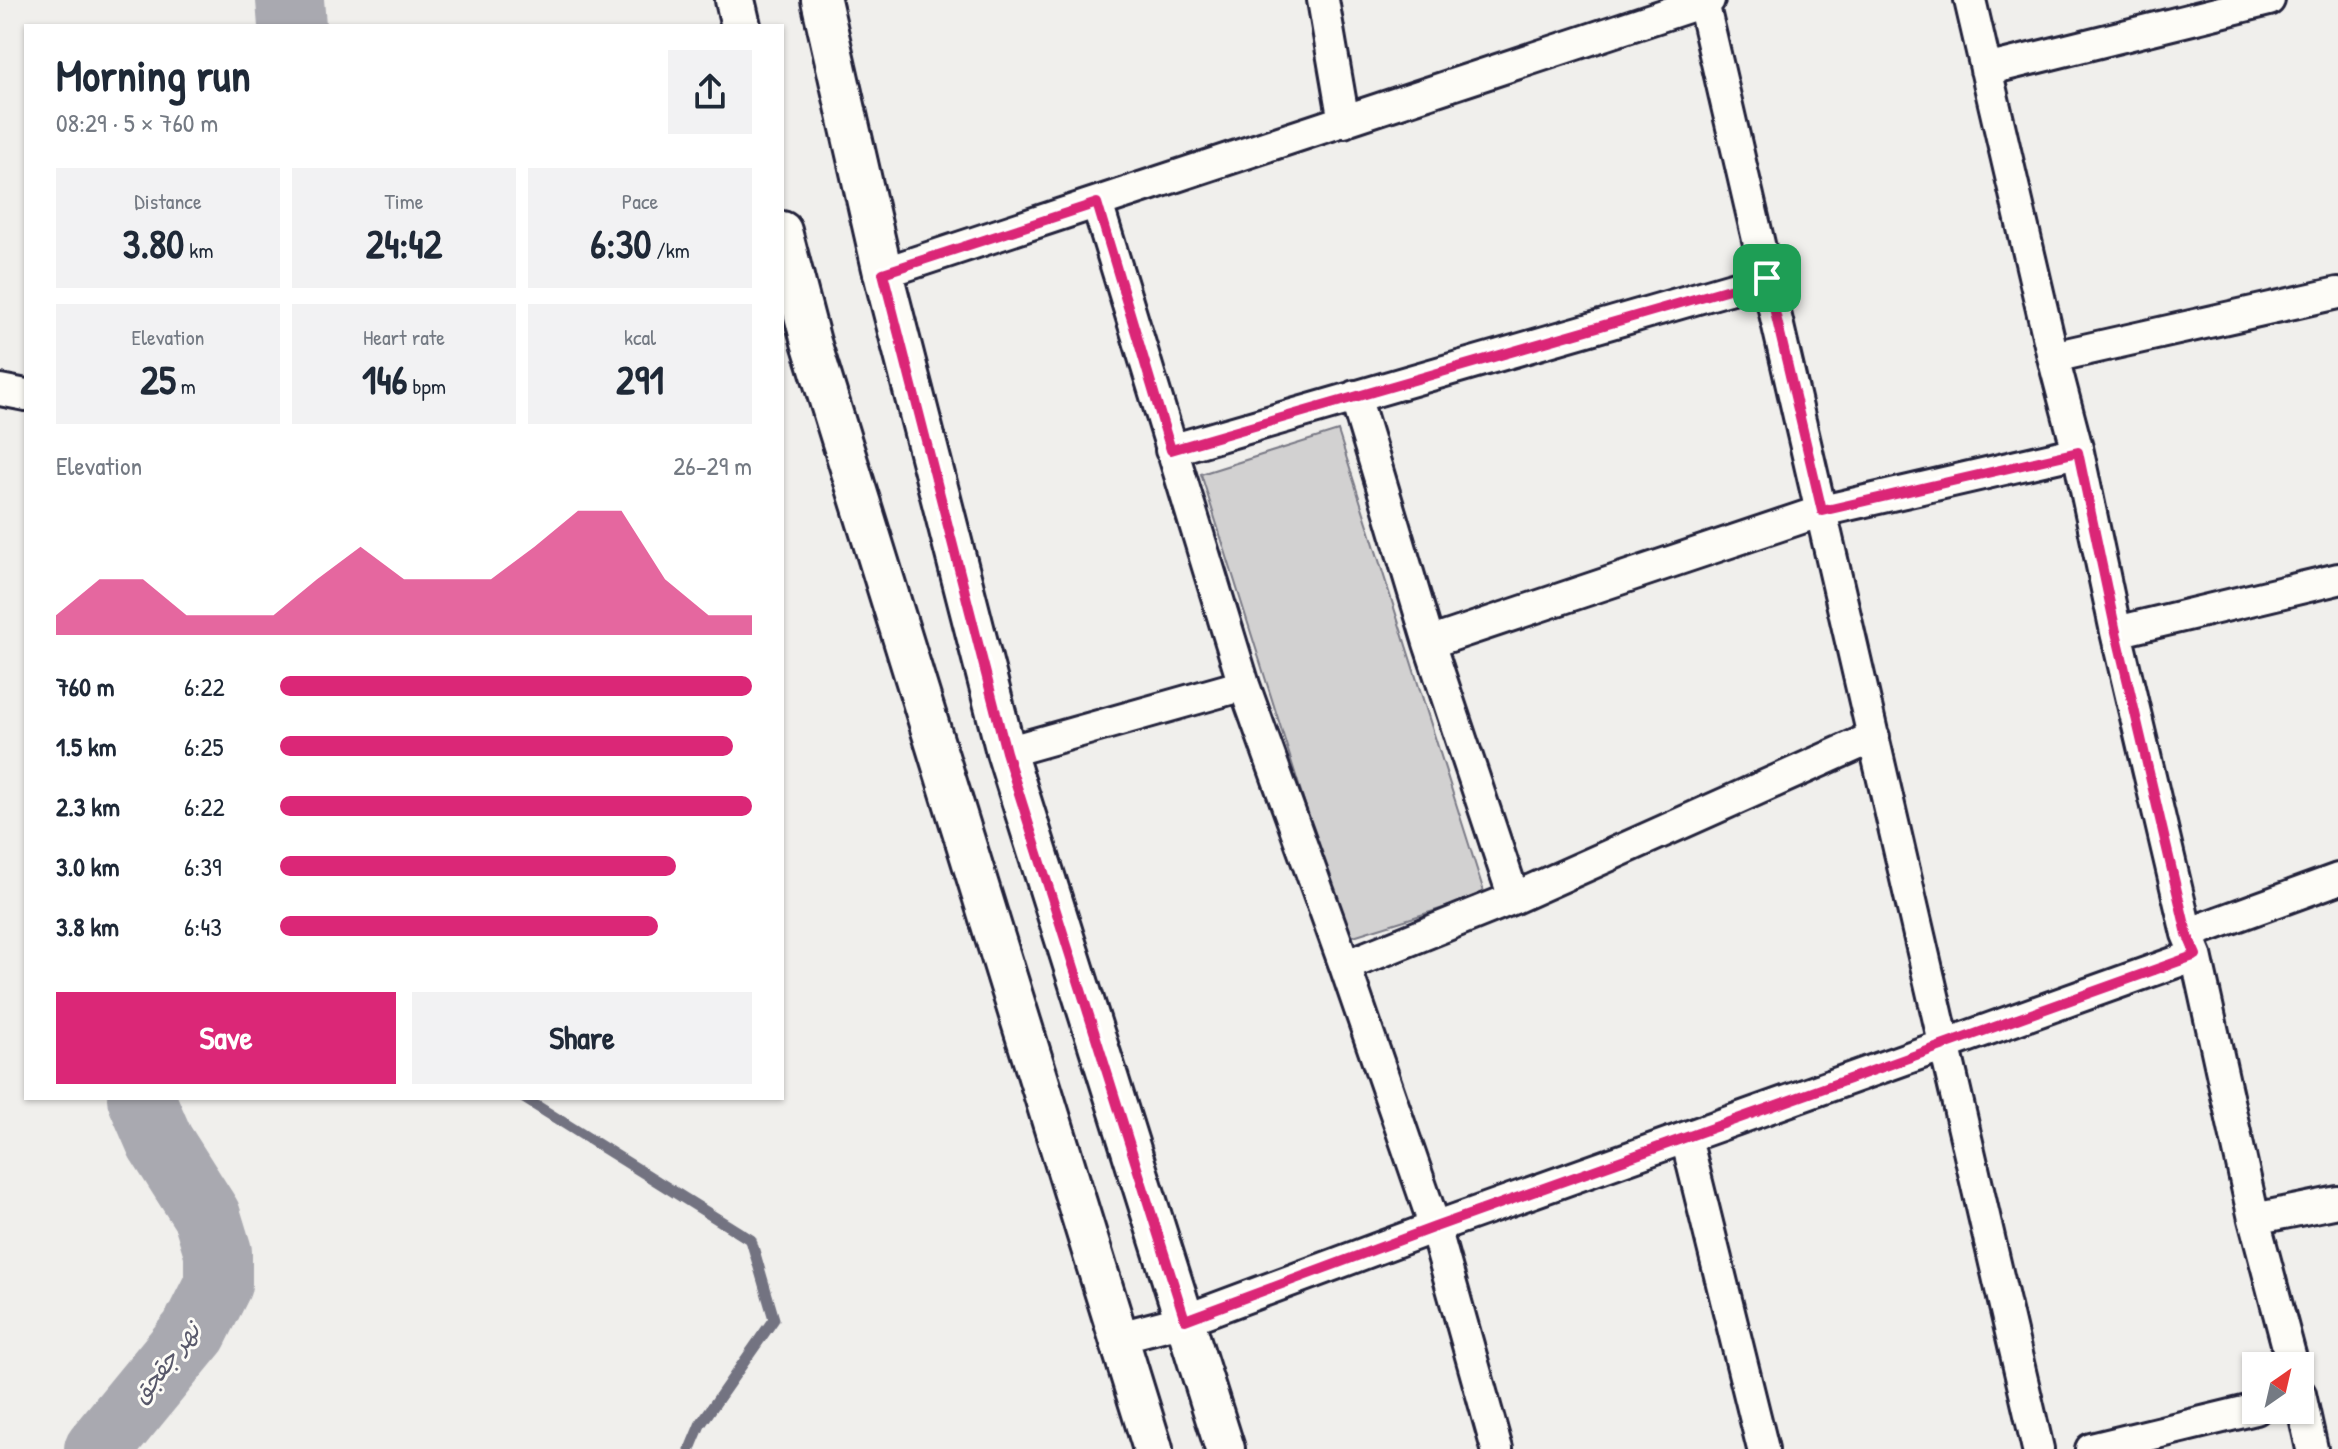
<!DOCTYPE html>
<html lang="en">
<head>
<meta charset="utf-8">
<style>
  body { margin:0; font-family:"Patrick Hand","Playpen Sans Arabic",sans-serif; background:#f2f2f3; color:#1f2937; height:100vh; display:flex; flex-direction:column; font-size:30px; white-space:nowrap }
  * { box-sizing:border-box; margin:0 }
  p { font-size:26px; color:#747a83 }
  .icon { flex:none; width:44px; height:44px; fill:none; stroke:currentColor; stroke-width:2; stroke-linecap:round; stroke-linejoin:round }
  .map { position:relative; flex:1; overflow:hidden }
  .panel { position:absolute; left:24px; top:24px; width:760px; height:1076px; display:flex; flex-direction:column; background:#fff; border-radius:0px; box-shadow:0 2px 6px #0004 }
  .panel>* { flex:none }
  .needle { width:52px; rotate:34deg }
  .fabs { position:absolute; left:2242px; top:1352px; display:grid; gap:16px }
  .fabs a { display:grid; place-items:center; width:72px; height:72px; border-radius:0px; background:#fff; box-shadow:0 2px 6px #0004; font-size:40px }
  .pin { position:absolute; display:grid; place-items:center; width:68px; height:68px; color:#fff; margin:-34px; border-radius:16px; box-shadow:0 4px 12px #0006 }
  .round { display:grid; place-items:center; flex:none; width:84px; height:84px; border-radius:0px; background:#f2f2f3 }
  .head { display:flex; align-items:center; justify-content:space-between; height:136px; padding:0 32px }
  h1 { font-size:44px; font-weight:700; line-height:60px }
  .stats { display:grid; grid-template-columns:repeat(3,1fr); gap:12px; height:136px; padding:8px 32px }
  .stats div { display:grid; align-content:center; border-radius:0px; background:#f2f2f3; text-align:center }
  .stats b { font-size:40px; font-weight:700 }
  .stats small { font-size:22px; font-weight:400 }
  .stats p { font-size:22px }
  .chart { height:224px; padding:16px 32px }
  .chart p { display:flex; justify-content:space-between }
  .chart svg { width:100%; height:144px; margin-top:8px; fill:#db2777; opacity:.7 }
  .button { display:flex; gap:16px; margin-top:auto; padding:16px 32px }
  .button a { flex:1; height:92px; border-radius:0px; background:#db2777; color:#fff; font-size:32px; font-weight:700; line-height:92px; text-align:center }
  .button a+a { background:#f2f2f3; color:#1f2937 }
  ul { padding:0 32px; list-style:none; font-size:26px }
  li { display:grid; grid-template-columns:128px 96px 1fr; align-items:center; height:60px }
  li i { height:20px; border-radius:10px; background:#db2777 }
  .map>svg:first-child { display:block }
  .park { fill:#d2d1d1; stroke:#7a7a86; stroke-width:2 }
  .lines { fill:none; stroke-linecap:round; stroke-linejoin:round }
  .stream { stroke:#737381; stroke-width:11 }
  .river { stroke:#a9a9b0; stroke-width:68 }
  .minor-casing { stroke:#22223b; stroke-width:36 }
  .tertiary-casing { stroke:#22223b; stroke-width:44 }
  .minor { stroke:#fdfcf7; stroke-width:30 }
  .tertiary { stroke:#fdfcf7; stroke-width:38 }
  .route-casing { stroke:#fff; stroke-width:16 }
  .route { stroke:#db2777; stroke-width:10 }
  .labels { text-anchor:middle; stroke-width:6; stroke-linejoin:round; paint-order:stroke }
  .water-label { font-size:24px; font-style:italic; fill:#58586a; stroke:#fdfcf7 }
</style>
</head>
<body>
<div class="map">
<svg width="2338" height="1449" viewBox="0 0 2338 1449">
  <rect width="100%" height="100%" fill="#f0efec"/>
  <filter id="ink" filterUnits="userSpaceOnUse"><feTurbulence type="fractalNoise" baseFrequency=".0125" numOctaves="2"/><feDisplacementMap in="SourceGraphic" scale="16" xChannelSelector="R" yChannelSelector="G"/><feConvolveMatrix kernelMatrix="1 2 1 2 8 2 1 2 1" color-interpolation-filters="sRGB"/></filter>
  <g filter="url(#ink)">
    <path class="park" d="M1338 431 1485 895 1347 938 1201 474Z"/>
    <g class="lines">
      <path class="stream" d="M524 1098 751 1240 774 1319 700 1425 690 1449"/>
      <path class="river" d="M290 0 292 26
        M98 1449 194 1332 218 1284V1252L207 1216 160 1142 141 1098"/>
      <defs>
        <path id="minor" d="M1323 0 1344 122
          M1970 0 2053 357 2078 452 2116 632 2187 934 2196 955 2254 1219 2293 1366
          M1703 2 2038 1449
          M1986 70 2269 0
          M1097 203 1244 685 1345 966 1435 1227 1497 1449
          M883 273 1709 0
          M2053 357 2338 293
          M0 390 26 395
          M1355 396 1429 643 1514 898
          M1171 450 1767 278
          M2116 632 2338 579
          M1429 643 1822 511 2078 452
          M1006 752 1244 685
          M2187 934 2338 879
          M1345 966 1514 898 1874 737
          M1686 1138 1763 1449
          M2254 1219 2338 1202
          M1119 1337 1185 1320 1435 1227 2196 955
          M2300 1394 2312 1449
          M2091 1449 2256 1409"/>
        <path id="tertiary" d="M735 0 741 26
          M821 0 883 273 1006 752 1225 1449
          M782 231 811 342 1153 1449"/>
      </defs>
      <use href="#minor" class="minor-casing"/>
      <use href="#tertiary" class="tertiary-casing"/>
      <use href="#minor" class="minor"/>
      <use href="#tertiary" class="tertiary"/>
    </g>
  </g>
  <g class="lines" filter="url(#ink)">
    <defs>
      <path id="route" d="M1097 203 1171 450 1767 278 1822 511 2078 452 2116 632 2187 934 2196 955 1435 1227 1185 1320 1006 752 883 273Z"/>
    </defs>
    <use href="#route" class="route-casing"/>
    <use href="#route" class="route"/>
  </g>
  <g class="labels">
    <g class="water-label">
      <text transform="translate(166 1363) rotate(-52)" y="8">نهر جقجق</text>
    </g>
  </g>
</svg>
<div class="fabs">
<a><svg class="needle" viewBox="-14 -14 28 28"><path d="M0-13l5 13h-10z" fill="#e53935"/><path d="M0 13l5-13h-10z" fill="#747a83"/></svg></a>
</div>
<div class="pin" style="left:1767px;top:278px;background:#1e9e55"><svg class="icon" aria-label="arrive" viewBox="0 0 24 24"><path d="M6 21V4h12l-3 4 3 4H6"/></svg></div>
<section class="panel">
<div class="head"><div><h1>Morning run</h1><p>08:29 · 5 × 760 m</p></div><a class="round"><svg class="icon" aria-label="share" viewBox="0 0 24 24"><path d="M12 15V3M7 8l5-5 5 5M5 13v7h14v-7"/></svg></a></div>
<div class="stats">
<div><p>Distance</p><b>3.80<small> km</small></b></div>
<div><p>Time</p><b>24:42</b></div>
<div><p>Pace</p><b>6:30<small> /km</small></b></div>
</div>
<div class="stats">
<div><p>Elevation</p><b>25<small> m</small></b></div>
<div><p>Heart rate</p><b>146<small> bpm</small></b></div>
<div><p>kcal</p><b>291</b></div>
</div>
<div class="chart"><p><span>Elevation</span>26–29 m</p>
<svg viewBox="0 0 160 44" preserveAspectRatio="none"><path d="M0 44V38L10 27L20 27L30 38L40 38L50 38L60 27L70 17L80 27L90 27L100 27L110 17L120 6L130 6L140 27L150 38L160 38V44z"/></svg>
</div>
<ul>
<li><b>760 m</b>6:22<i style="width:100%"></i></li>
<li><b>1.5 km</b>6:25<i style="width:96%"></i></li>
<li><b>2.3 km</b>6:22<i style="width:100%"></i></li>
<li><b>3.0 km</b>6:39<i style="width:84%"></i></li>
<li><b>3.8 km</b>6:43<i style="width:80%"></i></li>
</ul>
<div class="button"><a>Save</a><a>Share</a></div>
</section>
</div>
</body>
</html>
